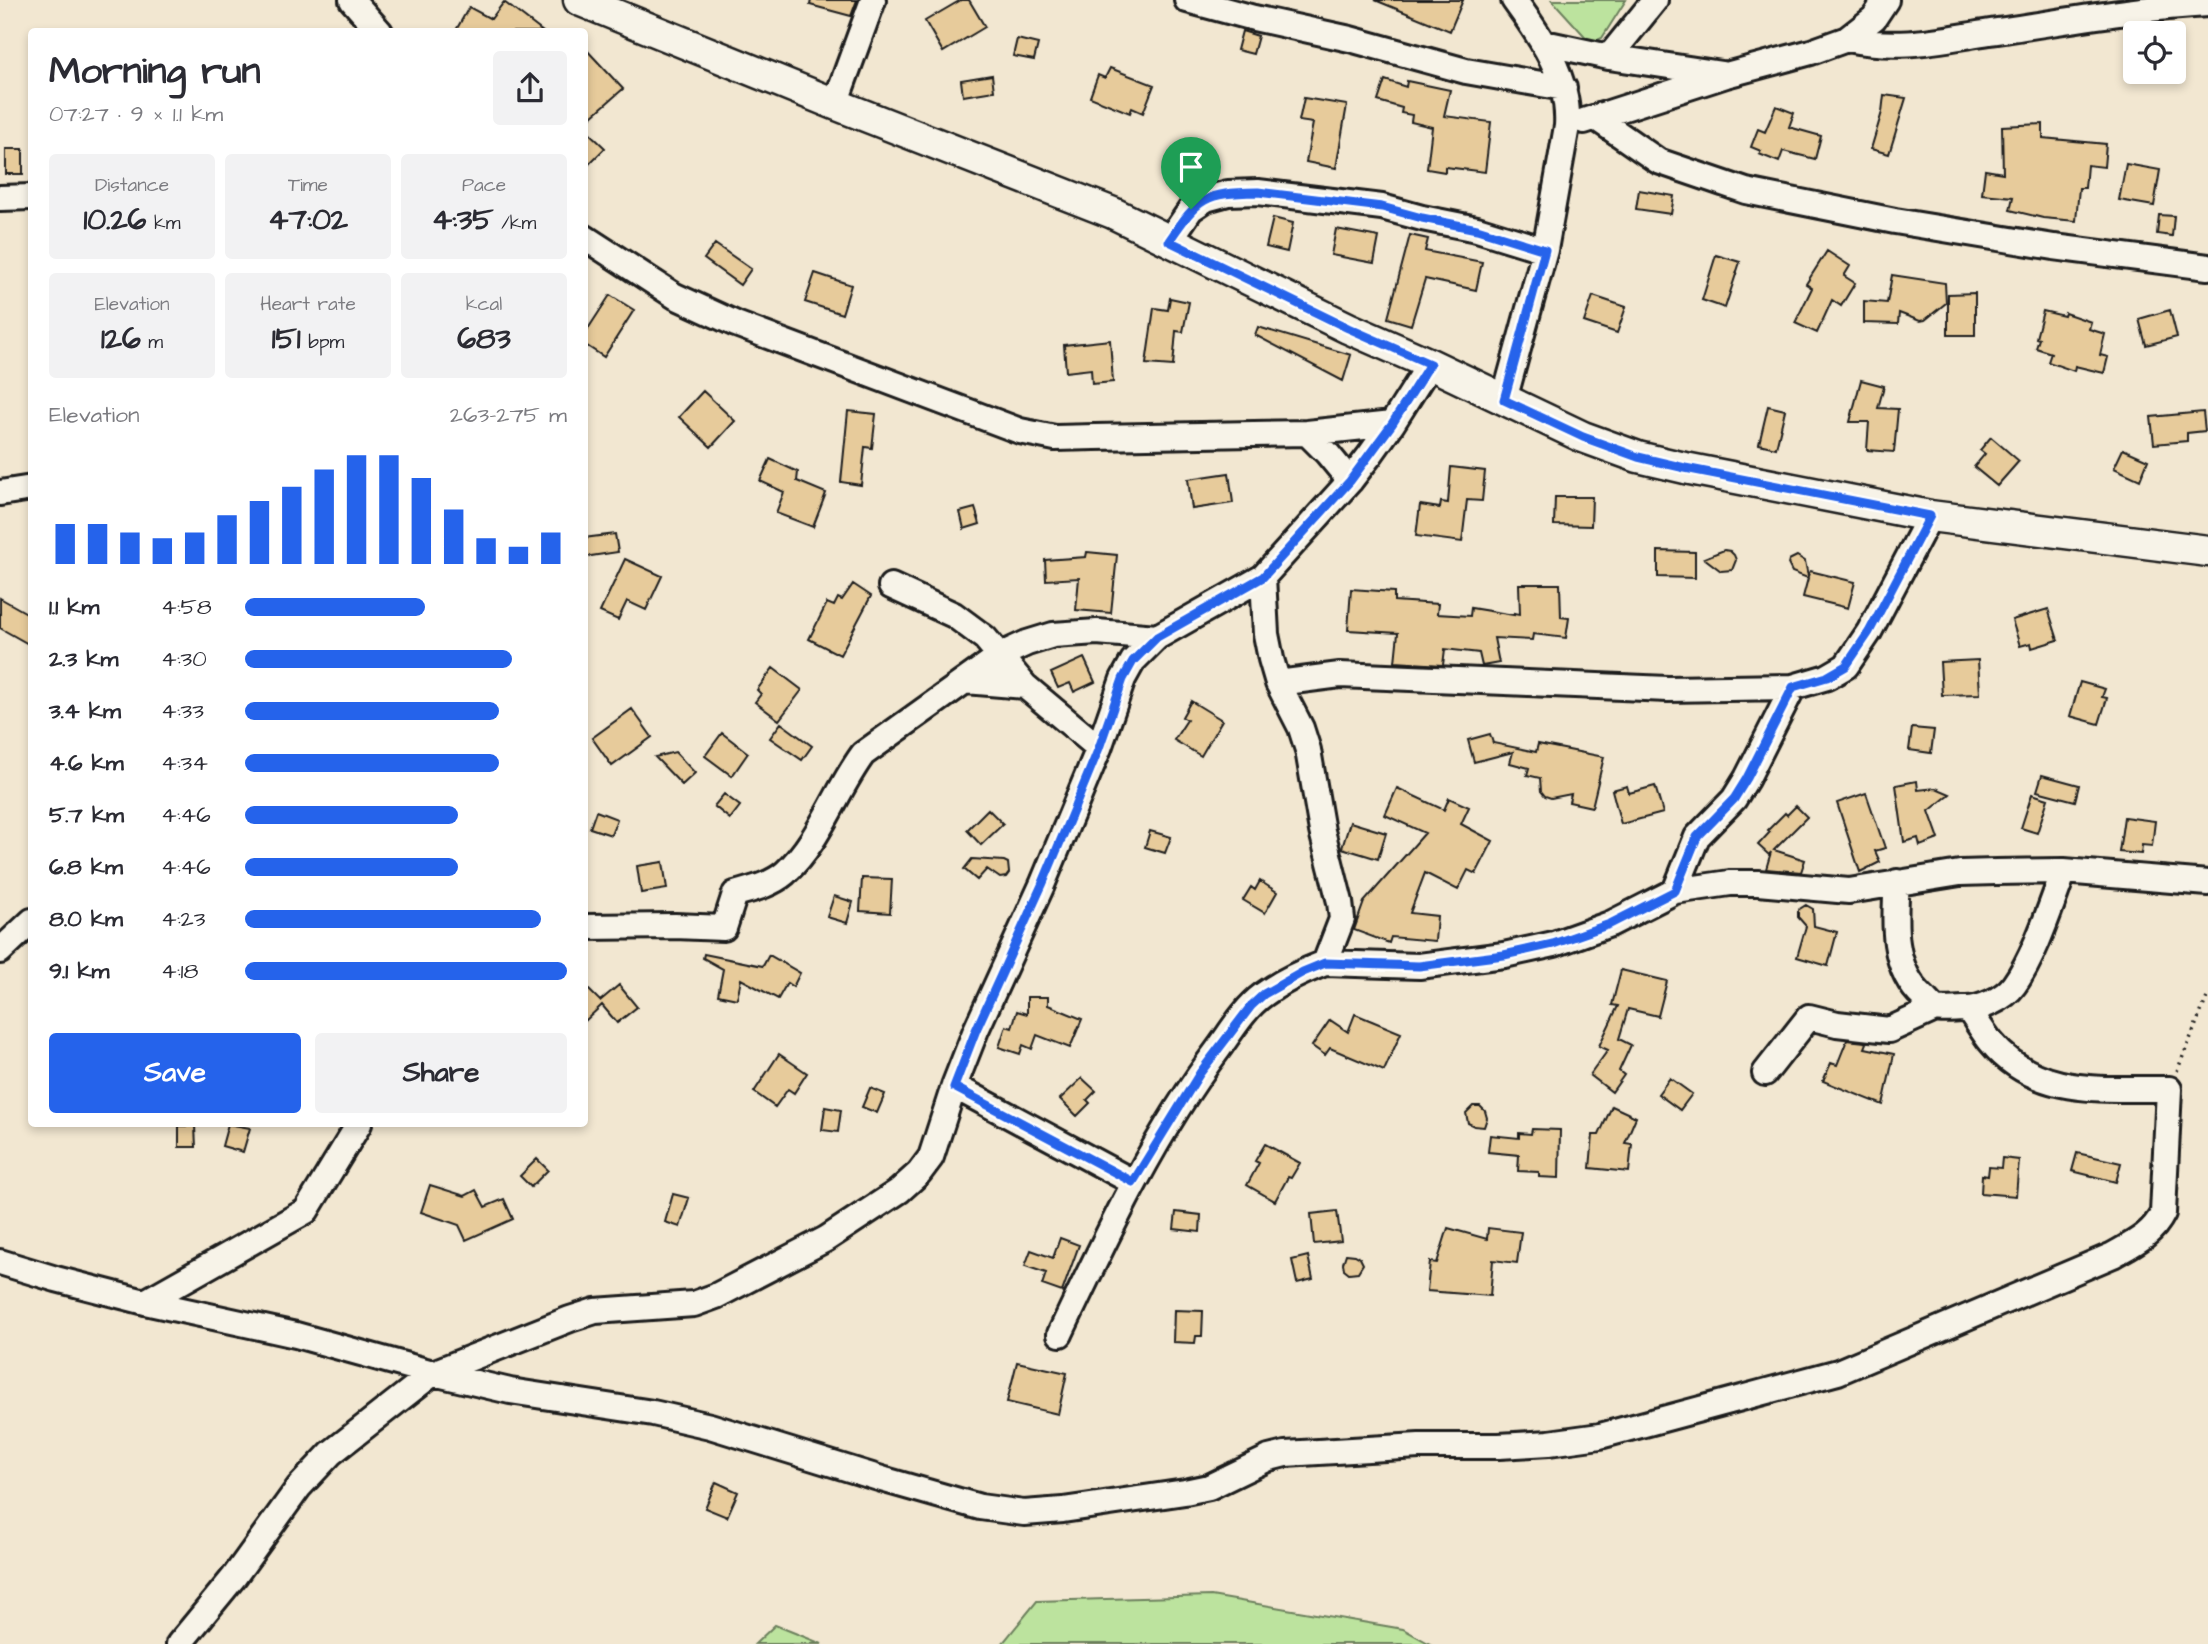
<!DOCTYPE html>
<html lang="en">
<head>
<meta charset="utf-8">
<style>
  body { margin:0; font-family:"Architects Daughter",sans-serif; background:#f2f2f3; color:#2b2b33; height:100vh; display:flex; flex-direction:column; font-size:26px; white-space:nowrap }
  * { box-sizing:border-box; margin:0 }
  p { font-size:23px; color:#7c7c81 }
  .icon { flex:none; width:38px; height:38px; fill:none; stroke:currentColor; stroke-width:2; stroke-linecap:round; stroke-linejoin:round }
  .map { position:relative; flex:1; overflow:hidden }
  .side { position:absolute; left:28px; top:28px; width:560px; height:1099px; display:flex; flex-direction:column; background:#fff; border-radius:7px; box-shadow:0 4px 10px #0003 }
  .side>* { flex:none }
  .fabs { position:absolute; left:2123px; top:21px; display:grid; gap:14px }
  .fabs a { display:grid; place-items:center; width:63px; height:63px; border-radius:7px; background:#fff; box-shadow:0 4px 10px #0003; font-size:35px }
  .pin { position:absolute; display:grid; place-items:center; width:60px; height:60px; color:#fff; margin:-72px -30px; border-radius:50% 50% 50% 0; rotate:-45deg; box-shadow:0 0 7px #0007 }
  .pin .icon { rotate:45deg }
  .round { display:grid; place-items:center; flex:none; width:74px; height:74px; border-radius:7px; background:#f2f2f3 }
  .summary { display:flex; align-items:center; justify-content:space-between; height:119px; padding:0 21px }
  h1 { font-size:38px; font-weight:700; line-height:52px }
  .stats { display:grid; grid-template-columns:repeat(3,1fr); gap:10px; height:119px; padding:7px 21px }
  .stats div { display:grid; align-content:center; border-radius:7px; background:#f2f2f3; text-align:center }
  .stats b { font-size:30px; font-weight:700 }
  .stats small { font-size:19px; font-weight:400 }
  .stats p { font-size:19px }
  .chart { height:196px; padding:14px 21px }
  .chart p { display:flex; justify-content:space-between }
  .chart svg { width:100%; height:126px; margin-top:7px; stroke:#2563eb; stroke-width:6 }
  .button { display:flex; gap:14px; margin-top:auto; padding:14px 21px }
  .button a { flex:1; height:80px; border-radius:7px; background:#2563eb; color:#fff; font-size:28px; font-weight:700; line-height:80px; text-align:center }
  .button a+a { background:#f2f2f3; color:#2b2b33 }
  ul { padding:0 21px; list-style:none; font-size:23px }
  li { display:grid; grid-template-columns:112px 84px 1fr; align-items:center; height:52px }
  li i { height:18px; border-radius:9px; background:#2563eb }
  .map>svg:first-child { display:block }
  .green { fill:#bce39e; stroke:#6c805d; stroke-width:2 }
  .building { fill:#e7cb9b; stroke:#1c1c1c; stroke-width:2 }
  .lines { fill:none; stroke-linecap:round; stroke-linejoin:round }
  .minor-casing { stroke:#1c1c1c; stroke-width:30 }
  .tertiary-casing { stroke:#1c1c1c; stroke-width:35 }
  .path { stroke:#1c1c1c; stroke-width:3.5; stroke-dasharray:2 5; stroke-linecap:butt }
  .minor { stroke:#f7f3e8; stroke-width:24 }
  .tertiary { stroke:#f7f3e8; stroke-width:30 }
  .route-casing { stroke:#fff; stroke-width:14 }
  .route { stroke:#2563eb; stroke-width:9 }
</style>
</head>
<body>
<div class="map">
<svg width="2208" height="1644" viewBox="0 0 2208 1644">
  <rect width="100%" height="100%" fill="#f2e7d1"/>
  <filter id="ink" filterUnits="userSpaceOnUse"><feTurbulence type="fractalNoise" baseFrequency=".0143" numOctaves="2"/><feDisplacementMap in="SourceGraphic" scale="14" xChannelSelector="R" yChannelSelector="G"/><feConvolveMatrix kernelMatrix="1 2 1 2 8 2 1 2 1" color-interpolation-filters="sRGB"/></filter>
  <g filter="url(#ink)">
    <path class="green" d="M1552 0H1626L1602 38 1591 43Z
      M1211 1596 1403 1629 1430 1644H1002L1037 1601Z
      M775 1625 822 1644H755Z"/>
    <path class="building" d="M811 0H857L851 16 810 5Z
      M961 0H969L985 27 943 52 925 21Z
      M1375 0H1463L1450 31Z
      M504 2 543 32H455L469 7 491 19Z
      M1242 31 1258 36 1253 54 1237 50Z
      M1017 39 1038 44 1034 60 1013 56Z
      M584 47 623 89 584 123Z
      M1110 68 1154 85 1143 113 1132 108 1130 113 1090 97 1098 75 1105 78Z
      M992 75 994 91 963 96 961 80Z
      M1385 80 1406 87 1407 81 1450 90 1444 116 1491 122 1485 172 1445 167V172L1427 169 1432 127 1411 122 1412 115 1401 113 1402 108 1378 101Z
      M1884 95 1906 98 1889 154 1871 149 1882 112Z
      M1304 98 1347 105 1336 168 1306 162 1313 123 1299 121Z
      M1776 106 1794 113 1789 127 1821 136 1815 159 1783 151 1779 162 1759 154 1761 151 1751 147 1758 129 1765 132Z
      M2043 124V138L2106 144 2104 167 2087 165 2085 188H2079L2076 221 2043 218 2010 210 2013 197 1982 194 1985 170 2003 173 2002 126Z
      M584 128 605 148 584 169Z
      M6 149H23V174H6Z
      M2126 164 2160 170 2154 206 2119 200Z
      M1639 190 1674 196 1671 214 1636 209Z
      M2159 215 2174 216 2172 236 2157 234Z
      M1273 218 1293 223 1287 252 1266 247Z
      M1336 229 1379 237 1374 263 1331 255Z
      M1410 235 1428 239 1425 251 1482 262 1476 290 1425 279 1411 325 1388 318Z
      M715 244 751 269 740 285 704 259Z
      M1827 251 1850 266 1844 276 1855 283 1841 306 1832 300 1817 333 1795 323 1812 288 1806 284Z
      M1716 255 1740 262 1725 308 1702 300Z
      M815 273 851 285 842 314 805 302Z
      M1892 275 1945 283 1946 303 1925 320 1920 321 1899 313 1898 324 1864 323V301L1887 303Z
      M1975 293V335H1948V294Z
      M610 295 634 310 604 357 584 344V335Z
      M1593 296 1626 307 1617 333 1584 322Z
      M1170 298 1189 302 1183 332 1176 331 1173 366 1146 364 1154 308 1168 310Z
      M2170 310 2177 337 2146 345 2139 319Z
      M2043 311 2064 316 2065 313 2091 322 2089 329 2105 334 2100 355 2108 357 2104 373 2075 366 2074 371 2048 362 2051 353 2036 348 2039 339 2036 338Z
      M1258 327 1351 355 1343 381 1255 335Z
      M1110 340 1113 382 1092 384 1091 369 1066 372 1064 345Z
      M1861 380 1884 386 1878 408 1898 409 1894 452 1867 450 1869 422H1850Z
      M703 391 735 421 711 447 679 417Z
      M1768 406 1785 410 1776 448 1759 444Z
      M848 411 876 414 872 448 865 447 861 485 841 482Z
      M2203 412 2205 431 2187 433V441L2154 444 2151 417Z
      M1991 437 2019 461 1997 486 1974 467 1985 454 1980 450Z
      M2123 449 2148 460 2140 480 2114 468Z
      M770 459 798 472 797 481 826 493 813 527 776 513 784 492 760 481Z
      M1451 467 1485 471 1482 501 1467 500 1462 542 1416 536 1420 505 1440 508 1441 502 1448 503Z
      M1229 473 1233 503 1192 509 1188 479Z
      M1555 497H1592L1591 526 1554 525Z
      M975 508 980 524 964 529 960 512Z
      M615 534 618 552 584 557V538Z
      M1724 550 1730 551 1734 555 1736 560 1732 570 1721 571 1704 558Z
      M1658 551 1695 552V578L1658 577Z
      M1087 552 1117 555 1111 613 1076 610 1079 578 1046 580 1045 560 1086 557Z
      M1797 556 1805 561 1808 576 1810 571 1855 582 1848 608 1803 597 1808 578 1792 572 1788 564 1789 560Z
      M625 559 662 576 646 610 627 601 618 620 600 612Z
      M853 584 871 596 840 655 809 639 827 603 834 606 838 598 842 600Z
      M1519 584H1560L1561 617 1569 618 1566 638 1533 634 1532 640 1494 638 1499 663 1482 666 1479 653 1445 649 1443 665 1395 662 1398 633 1348 630 1351 589 1394 592V601L1438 604 1437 614 1470 616 1471 608 1514 615V613L1520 614Z
      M0 598 32 616V646L0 628Z
      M2048 609 2058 640 2032 648 2031 643 2020 646 2012 620Z
      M1084 658 1095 682 1074 692 1070 683 1058 688 1051 673Z
      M1978 660 1980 694 1942 695 1940 662Z
      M773 668 802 690 779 720 755 702 761 694 757 690Z
      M2080 682 2105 689 2102 697 2107 698 2099 724 2070 716Z
      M1191 701 1222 720 1201 756 1174 740 1187 720 1182 717Z
      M632 709 652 737 612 766 592 738Z
      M781 723 812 746 802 760 770 738Z
      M1912 728 1934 730 1931 753 1909 750Z
      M722 733 748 753 732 776 705 756Z
      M1490 734 1493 743 1536 752 1538 744 1604 757 1592 807 1569 802 1571 794 1551 798 1545 796 1541 791 1540 778 1527 775 1529 768 1510 763 1513 752 1474 762 1468 740Z
      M675 752 695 773 682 785 655 757Z
      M2042 775 2079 785 2075 801 2037 791Z
      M1917 781 1918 790 1936 788 1950 794 1929 811 1939 839 1920 846 1918 838 1904 842 1896 785Z
      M1627 786 1629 793 1655 786 1663 813 1621 824 1612 790Z
      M1397 788 1444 810 1449 798 1469 807 1461 824 1493 841 1476 874 1468 870 1458 890 1425 873 1410 913 1437 916 1435 941 1391 937 1389 943 1354 930 1364 902 1425 833 1385 815Z
      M1866 793 1885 848 1875 851 1880 862 1860 872 1837 803Z
      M724 794 740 806 730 819 714 806Z
      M2032 794 2048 799 2037 833 2021 828Z
      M1796 806 1807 817 1774 850 1805 860 1801 872 1766 869 1771 852 1769 855 1758 845 1770 832 1768 830 1785 813 1787 815Z
      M988 809 1003 824 981 845 967 830Z
      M596 811 617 819 611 835 590 828Z
      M2124 817 2155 821 2152 846 2142 845 2141 854 2119 852Z
      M1350 822 1386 833 1378 859 1342 848Z
      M1150 831 1171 837 1165 853 1145 847Z
      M972 859 1004 861 1008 863 1009 873 1006 877 1000 878 987 869 977 880 964 869Z
      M663 862 667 889 641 893 637 866Z
      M862 878 892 879 890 913 860 911Z
      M1260 881 1277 892 1265 913 1243 900 1251 887 1255 890Z
      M834 896 853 902 847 923 827 917Z
      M1806 905 1813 909 1814 926 1837 932 1828 966 1797 957 1806 926 1798 917V910Z
      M704 954 763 966 769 955 800 973 793 987 787 983 778 999 741 979 737 999 718 995 723 969 703 958Z
      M1621 970 1667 981 1658 1016 1628 1009 1619 1039 1631 1045 1619 1071 1624 1075 1612 1092 1590 1075 1608 1050 1599 1046 1618 1006 1612 1005Z
      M584 985 600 1001 619 985 637 1007 617 1023 602 1005 584 1022Z
      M1027 997H1048V1005L1082 1019 1070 1048 1037 1035 1032 1049 1023 1045 1020 1054 999 1047 1006 1026 1012 1028 1017 1011 1027 1014Z
      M1355 1014 1401 1033 1384 1071 1330 1048 1325 1055 1312 1046 1330 1020 1348 1032Z
      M1847 1040 1865 1042 1867 1043 1865 1048 1894 1054 1883 1105 1823 1081 1831 1063 1837 1065Z
      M779 1054 807 1073 794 1093 788 1089 775 1107 754 1092Z
      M1082 1078 1096 1091 1087 1100 1090 1103 1077 1116 1060 1099Z
      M1670 1078 1692 1094 1680 1110 1658 1094Z
      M870 1088 885 1094 877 1113 862 1107Z
      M1473 1106H1480L1485 1111 1487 1118 1484 1127 1474 1126 1468 1123 1466 1113Z
      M1612 1106 1636 1117 1625 1143 1632 1144 1629 1172 1590 1168 1593 1135H1599Z
      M825 1107 841 1110 838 1132 822 1130Z
      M228 1124 250 1128 243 1152 222 1146Z
      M179 1126H195L196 1147H179Z
      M1532 1129 1560 1130 1559 1178 1539 1177V1172L1518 1171 1519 1155 1488 1152 1490 1135 1519 1138V1133L1531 1134Z
      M1265 1144 1300 1163 1291 1178 1288 1177 1275 1201 1247 1185 1259 1163 1255 1161Z
      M2077 1153 2121 1163 2116 1182 2072 1171Z
      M2002 1158 2019 1160 2016 1196 1981 1193 1982 1175 1988 1176 1989 1167 2001 1168Z
      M537 1159 548 1170 531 1187 520 1176Z
      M430 1185 465 1196 476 1190 485 1207 504 1199 513 1219 466 1240 459 1225 421 1212Z
      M673 1194 689 1198 680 1227 665 1222Z
      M1337 1211 1341 1241 1314 1244 1311 1214Z
      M1176 1212 1201 1215 1200 1232 1174 1229Z
      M1448 1228 1487 1239 1488 1228 1521 1232 1517 1263 1493 1260 1490 1296 1427 1291 1430 1262 1437 1263Z
      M1060 1238 1079 1245 1062 1292 1042 1285 1046 1273 1025 1266 1031 1250 1053 1258Z
      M1346 1254 1355 1255 1360 1258 1363 1264 1358 1272 1349 1273 1344 1269 1343 1263Z
      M1308 1256 1313 1279 1297 1283 1292 1260Z
      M1174 1310 1203 1311 1202 1336H1196L1195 1343 1173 1342Z
      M1017 1362 1067 1373 1058 1414 1007 1402Z
      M716 1482 738 1492 727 1517 705 1508Z"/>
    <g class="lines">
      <defs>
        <path id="minor" d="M352 0 380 32
          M1187 0 1254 18 1350 39 1466 71 1564 88
          M1847 39C1900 50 1938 40 1990 32 2062 22 2135 8 2208 4
          M1544 43 1609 57 1655 0
          M1609 57 1722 74
          M835 104 873 0
          M1596 118 1658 161 1746 191 1895 221 2054 247 2208 267
          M1584 121 1726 75 1811 52 1847 39 1874 18 1886 0
          M0 198 32 197
          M584 237 675 296 736 324 1020 431 1055 438 1095 437 1307 433 1392 424
          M1169 241 1191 209 1206 199 1228 193 1258 192 1382 207 1422 218 1477 229 1545 250
          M1504 400 1545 250 1567 126C1570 79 1541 37 1514 0
          M1307 433 1327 453 1350 481
          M0 493 32 488
          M891 586 954 615 985 638 1025 686
          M966 681 1025 686 1099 748
          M1278 683 1340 675 1668 689 1793 687 1827 677 1846 666 1869 632 1930 516
          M1897 882C1894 921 1891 969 1924 998 1927 1001 1932 1007 1936 1009 1943 1011 1955 1009 1963 1009 1980 1010 2004 999 2014 985 2035 956 2051 905 2064 871
          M1675 891 1730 883H1758L1849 891 1960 873 1996 872 2064 871 2208 883
          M584 927 675 926 724 928 735 894C752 889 771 885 785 873 820 841 835 792 863 754L1001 655 1027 643 1053 635 1097 632 1157 637
          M0 951 32 921
          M1325 963 1419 966 1504 955 1554 944 1610 924 1675 891 1697 837 1734 799 1747 778 1793 687
          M1765 1073 1809 1017 1837 1024 1889 1030 1935 1009
          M954 1086 1133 1182
          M0 1262 56 1279 145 1302 296 1335 433 1373 510 1391 653 1413 710 1426 885 1480 980 1507 1024 1513 1063 1510 1185 1492 1209 1487 1269 1458 1285 1454 1419 1446H1499L1549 1443 1600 1436 1838 1372 2113 1255C2134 1243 2152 1235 2163 1213L2169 1089C2104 1088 2037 1098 1991 1042 1983 1032 1976 1020 1969 1010
          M145 1302 306 1211 359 1124
          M1060 1334C1107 1235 1153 1136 1219 1048 1232 1030 1245 1008 1263 995 1282 981 1304 971 1325 963L1342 919 1340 902 1322 831 1308 750 1301 728 1278 683 1271 659 1266 634 1263 577
          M179 1644 234 1577 299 1487 331 1453 433 1373 570 1319 595 1311 694 1304 716 1296 826 1239 899 1191 919 1173 931 1157 954 1086 976 1030 1042 885 1099 748 1123 679 1133 661 1157 637 1263 577 1350 481 1370 455 1392 424 1430 364"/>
        <path id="tertiary" d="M579 0 835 104 1113 213 1348 328 1430 364 1583 437 1638 457 1685 468 1930 516 2208 551"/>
      </defs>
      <use href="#minor" class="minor-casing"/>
      <use href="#tertiary" class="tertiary-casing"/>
      <path class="path" d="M2177 1071 2208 995"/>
      <use href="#minor" class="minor"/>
      <use href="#tertiary" class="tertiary"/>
    </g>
  </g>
  <g class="lines" filter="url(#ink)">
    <defs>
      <path id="route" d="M1258 192 1382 207 1422 218 1477 229 1545 250 1504 400 1583 437 1638 457 1685 468 1930 516 1869 632 1846 666 1827 677 1793 687 1747 778 1734 799 1697 837 1675 891 1610 924 1553 944 1504 955 1419 966 1325 963 1303 972 1264 994 1251 1006 1200 1073 1133 1182 954 1087 976 1030 1042 885 1071 816 1099 748 1123 679 1133 661 1157 637 1263 577 1350 481 1392 424 1430 364 1348 328 1169 241C1199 197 1204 193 1258 192Z"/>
    </defs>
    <use href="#route" class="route-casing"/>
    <use href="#route" class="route"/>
  </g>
</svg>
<div class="fabs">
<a><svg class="icon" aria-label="locate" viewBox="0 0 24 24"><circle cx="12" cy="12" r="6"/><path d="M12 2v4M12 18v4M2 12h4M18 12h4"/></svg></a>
</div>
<div class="pin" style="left:1191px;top:209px;background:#1e9e55"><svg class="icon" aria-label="arrive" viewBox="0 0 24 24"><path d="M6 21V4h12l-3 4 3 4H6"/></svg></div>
<section class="side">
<div class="summary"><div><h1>Morning run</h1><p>07:27 · 9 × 1.1 km</p></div><a class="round"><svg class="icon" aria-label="share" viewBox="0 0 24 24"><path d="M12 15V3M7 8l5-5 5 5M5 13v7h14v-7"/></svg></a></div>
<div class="stats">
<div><p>Distance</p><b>10.26<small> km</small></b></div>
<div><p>Time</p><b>47:02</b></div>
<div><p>Pace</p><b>4:35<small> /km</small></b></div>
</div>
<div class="stats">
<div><p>Elevation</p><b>126<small> m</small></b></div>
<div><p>Heart rate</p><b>151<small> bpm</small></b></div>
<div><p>kcal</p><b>683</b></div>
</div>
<div class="chart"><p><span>Elevation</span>263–275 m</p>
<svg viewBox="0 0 160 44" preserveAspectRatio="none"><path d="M5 44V30M15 44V30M25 44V33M35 44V35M45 44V33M55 44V27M65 44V22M75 44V17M85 44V11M95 44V6M105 44V6M115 44V14M125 44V25M135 44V35M145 44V38M155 44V33"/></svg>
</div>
<ul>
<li><b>1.1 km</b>4:58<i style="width:56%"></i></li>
<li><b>2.3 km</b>4:30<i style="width:83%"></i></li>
<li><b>3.4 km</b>4:33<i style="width:79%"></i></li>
<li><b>4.6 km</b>4:34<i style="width:79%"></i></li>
<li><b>5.7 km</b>4:46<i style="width:66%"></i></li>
<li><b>6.8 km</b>4:46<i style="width:66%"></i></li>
<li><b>8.0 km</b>4:23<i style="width:92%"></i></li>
<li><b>9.1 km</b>4:18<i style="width:100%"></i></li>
</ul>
<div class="button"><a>Save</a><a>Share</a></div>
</section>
</div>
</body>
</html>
